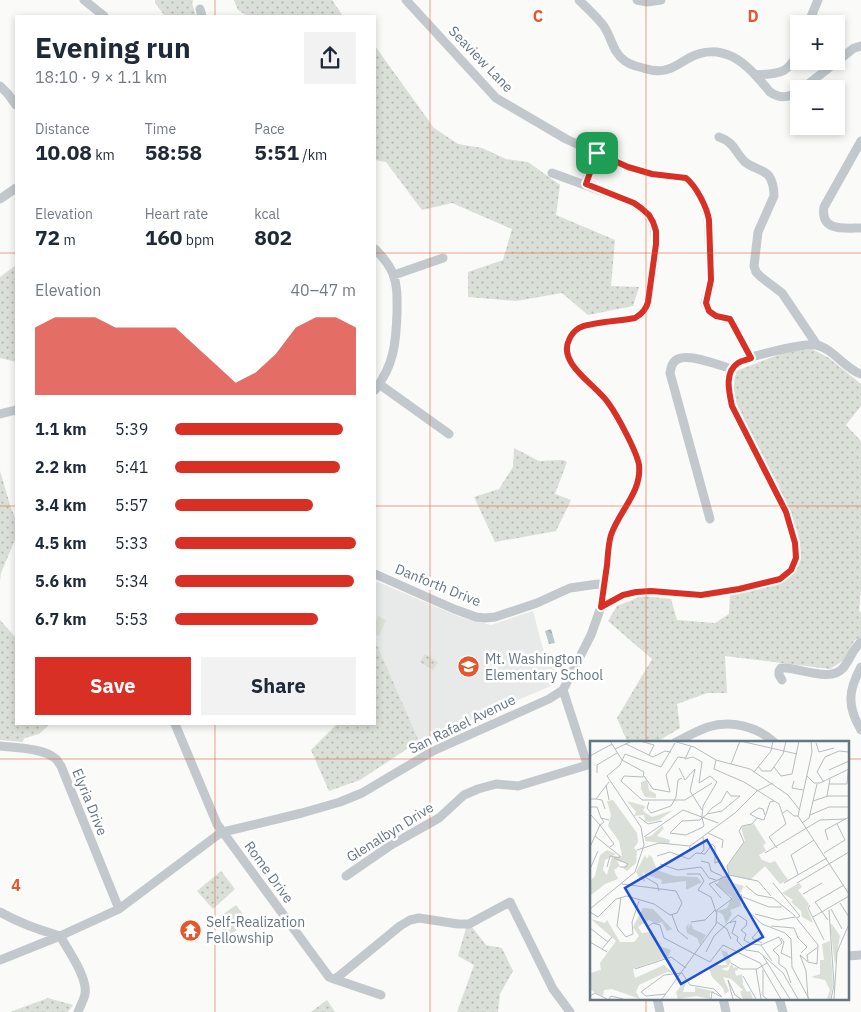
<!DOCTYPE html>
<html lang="en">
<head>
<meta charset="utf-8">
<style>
  body { margin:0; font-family:"IBM Plex Sans",sans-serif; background:#f2f2f3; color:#1f2937; height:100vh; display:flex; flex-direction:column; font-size:19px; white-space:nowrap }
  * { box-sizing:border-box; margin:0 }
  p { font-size:16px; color:#747a83 }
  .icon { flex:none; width:28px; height:28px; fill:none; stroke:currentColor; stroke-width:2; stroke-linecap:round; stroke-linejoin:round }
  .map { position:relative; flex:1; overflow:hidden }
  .details { position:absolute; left:15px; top:15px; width:361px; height:710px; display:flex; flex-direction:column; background:#fff; border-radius:0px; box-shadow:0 2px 8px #0003 }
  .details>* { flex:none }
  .controls { position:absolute; left:790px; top:15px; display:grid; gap:10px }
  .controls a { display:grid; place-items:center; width:55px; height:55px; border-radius:0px; background:#fff; box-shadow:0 2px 8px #0003; font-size:25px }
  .pin { position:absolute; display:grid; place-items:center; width:42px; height:42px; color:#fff; margin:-21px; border-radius:10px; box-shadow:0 2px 8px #0006 }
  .round { display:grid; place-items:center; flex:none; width:52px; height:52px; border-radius:0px; background:#f2f2f3 }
  .summary { display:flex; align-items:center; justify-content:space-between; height:85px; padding:0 20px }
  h1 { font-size:28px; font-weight:700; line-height:38px }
  .figures { display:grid; grid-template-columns:repeat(3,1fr); gap:8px; height:85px; padding:5px 20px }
  .figures div { display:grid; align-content:center }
  .figures b { font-size:21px; font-weight:700 }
  .figures small { font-size:14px; font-weight:400 }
  .figures p { font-size:14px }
  .chart { height:140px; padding:10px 20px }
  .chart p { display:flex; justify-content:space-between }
  .chart svg { width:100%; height:90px; margin-top:5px; fill:#d93025; opacity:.7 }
  .button { display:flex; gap:10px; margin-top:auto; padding:10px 20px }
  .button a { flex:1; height:58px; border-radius:0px; background:#d93025; color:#fff; font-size:20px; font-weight:700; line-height:58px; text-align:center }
  .button a+a { background:#f2f2f3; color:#1f2937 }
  ul { padding:0 20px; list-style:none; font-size:16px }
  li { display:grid; grid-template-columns:80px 60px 1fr; align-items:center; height:38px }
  li i { height:12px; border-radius:6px; background:#d93025 }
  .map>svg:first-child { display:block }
  .built { fill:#e8e9e9 }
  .green { fill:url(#green-dots) }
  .pitch { fill:#dadfd7 }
  .water { fill:url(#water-waves) }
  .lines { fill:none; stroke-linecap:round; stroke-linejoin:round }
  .minor { stroke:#c3c8cc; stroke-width:9 }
  .route-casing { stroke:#fff; stroke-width:10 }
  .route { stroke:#d93025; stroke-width:6 }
  .grid { fill:none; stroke:#e4572e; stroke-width:1; stroke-opacity:0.55 }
  .labels { text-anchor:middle; stroke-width:5; stroke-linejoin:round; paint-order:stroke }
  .street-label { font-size:14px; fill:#657683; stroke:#fff }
  .poi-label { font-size:14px; fill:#657683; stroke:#fff; text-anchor:start }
  .inset-road { fill:none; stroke:#b5bdc2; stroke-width:1 }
  .view { fill:#1d4ed8; fill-opacity:0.15; stroke:#1d4ed8; stroke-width:2.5 }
  .inset-edge { fill:none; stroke:#657683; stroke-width:2.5 }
  .grid-label { font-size:16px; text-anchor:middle; font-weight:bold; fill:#e4572e; stroke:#fff; stroke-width:5; stroke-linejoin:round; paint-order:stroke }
</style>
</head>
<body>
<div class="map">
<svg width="861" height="1012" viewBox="0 0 861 1012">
  <defs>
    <pattern id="green-dots" width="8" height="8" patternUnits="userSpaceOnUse" patternTransform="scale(1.25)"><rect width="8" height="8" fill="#dadfd7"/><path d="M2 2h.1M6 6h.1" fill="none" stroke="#b4b9b4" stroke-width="1.8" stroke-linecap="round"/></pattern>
    <pattern id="water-waves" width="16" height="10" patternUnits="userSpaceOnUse" patternTransform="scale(1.25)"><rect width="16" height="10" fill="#bbc7cb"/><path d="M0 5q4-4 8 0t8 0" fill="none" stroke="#9ca6aa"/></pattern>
  </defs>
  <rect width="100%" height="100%" fill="#fafaf8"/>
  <path class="built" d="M378 582 460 617 491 625 533 611 546 660 558 674 551 686 419 741 377 645H375V583Z"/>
  <path class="green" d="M155 0H193L192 3 196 16H165L155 3Z
    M234 0H332L343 16H248L238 10Z
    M375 46 434 128 458 144 482 148 506 159 528 162 560 185 556 215 615 240 611 286 639 287 633 306 588 315 562 293 516 301 468 297V272L503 260 512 229 452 203 422 210 386 162 375 160Z
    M16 265V362L0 358V277Z
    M812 349 829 358 861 384V406L846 425 861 441V591L859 611 861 612V637L854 641 844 660 830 669 725 656 727 693H707L677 704 680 728 660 740 627 741 617 718 652 659 608 621 617 606 642 596 671 599 677 620 715 623 729 614 730 594 786 580 800 560 799 542 779 486 752 437 732 394 736 371 786 352Z
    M514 448 539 461 563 460 567 462 555 494 571 500 556 531 495 542 474 497 499 489 513 467Z
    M0 471 11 508 16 520V537L1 573 0 581Z
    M0 620 16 638V724H50L39 734 25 738 22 742 0 740Z
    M375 645H377L419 741 360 780 329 791 311 750 337 724H375Z
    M425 654 438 662 433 670 420 662Z
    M221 871 235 889 213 909 197 891Z
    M472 927 486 945 502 948 513 971 500 994 498 1012H457L474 965 458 956 466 928Z
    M48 998 73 1005 68 1012H10Z
    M327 1000 335 1012H311Z"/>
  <path class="pitch" d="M378 616 386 620 379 636 375 634V624Z
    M236 905 248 921 228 937 215 920Z"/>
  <path class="water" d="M551 629 555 643 549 644 545 631Z"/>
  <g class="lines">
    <path class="minor" d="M84 0 104 16
      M406 0 496 98 566 139 628 167 652 174 686 178C696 186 704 202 708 214L711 281 705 303 709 311 716 316 730 319 751 358
      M579 0C587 8 596 16 603 25 612 37 612 52 625 61 630 65 636 66 643 68 650 70 657 72 665 70 675 68 681 62 689 58 703 50 719 50 733 57 748 65 759 79 770 92 780 99 789 98 799 91
      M637 0 647 2 661 0
      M200 9 202 16
      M808 24 818 0
      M755 75C780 73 789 75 799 49
      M0 86 8 94 16 105
      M802 89 854 48 861 46
      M719 137C734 142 735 152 745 162 752 168 763 169 769 176 773 182 774 189 774 196L758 232 754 266 756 272 761 277 782 293 817 345
      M861 141 824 207C820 232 845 228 861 228
      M552 173 634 203C659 218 657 237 654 262 652 276 650 289 648 302 646 310 642 314 635 318 621 321 589 322 579 328 574 331 571 335 569 340 557 364 598 386 609 403 617 415 637 453 639 465 642 492 619 511 611 535 608 545 608 555 607 565 605 579 603 593 601 607
      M585 184 597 153
      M0 199 16 188
      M375 249C383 257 389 264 393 274 398 287 397 300 397 313 396 343 394 365 375 390
      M394 275 443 258
      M379 384 449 434
      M0 414 16 410
      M710 519 670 373C671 366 673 359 681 358 693 355 719 365 732 369
      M375 574 454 609 476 617 485 618 495 617 537 603 570 588 605 583
      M861 667C848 691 847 706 861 730
      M782 680 779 675V671L781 668H786C802 669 832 682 843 668 850 660 853 648 861 642
      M563 690 587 764
      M175 724 217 824 329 977 334 979 339 976 400 926 410 920 419 918 458 924H469L510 902 553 989 570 1012
      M676 742C686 737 697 731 708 727 731 720 756 726 774 742
      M0 746C16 748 44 748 56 759 58 761 59 764 61 766L119 909
      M346 876 391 845 439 818 464 795 478 789 496 784 518 786 591 764
      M0 912C19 923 39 930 60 936 68 950 88 978 85 994 84 1000 80 1006 78 1012
      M847 956 861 955
      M0 960 60 936 119 909 219 834 223 832 302 813 340 802 362 793 433 751 549 699 563 690 591 635 601 607 623 595 635 592 651 591 701 595 739 589 780 579 786 575 791 570 796 559 795 543 787 512 732 406C729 394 725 379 733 368 734 366 736 364 738 363 747 356 805 343 816 345 833 348 845 369 861 374
      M334 979 381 995
      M657 998 660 1012
      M723 998 726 1012
      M779 998 783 1012"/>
  </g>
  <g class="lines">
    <defs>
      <path id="route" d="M597 153 628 167 652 174 686 178C696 186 707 207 709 220L711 280 706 303 709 311 716 316 730 319 751 358C747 360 742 360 738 363 724 372 729 392 732 406L786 512 795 543 796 558 791 570 780 579 739 589 701 595 651 591 636 592 623 595 601 607C603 593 605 579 607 565 608 555 608 545 611 535 619 511 642 492 639 465 637 452 617 415 609 404 598 386 557 364 569 340 571 335 574 331 579 328 589 322 621 321 635 318 642 314 646 310 648 302L656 244V231L653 222 649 215 641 208 634 203 586 184Z"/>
    </defs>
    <use href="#route" class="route-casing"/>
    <use href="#route" class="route"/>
  </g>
  <path class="grid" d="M215 0V16M430 0V1012M646 0V742M0 253H16M375 253H861M0 506H16M375 506H861M215 724V1012M0 759H591M847 759H861M646 998V1012"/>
  <defs>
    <symbol id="school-disc" viewBox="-11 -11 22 22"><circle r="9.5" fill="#e4572e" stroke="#fff"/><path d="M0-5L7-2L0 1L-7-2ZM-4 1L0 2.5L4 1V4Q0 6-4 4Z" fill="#fff"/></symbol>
    <symbol id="temple-disc" viewBox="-11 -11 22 22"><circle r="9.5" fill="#e4572e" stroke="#fff"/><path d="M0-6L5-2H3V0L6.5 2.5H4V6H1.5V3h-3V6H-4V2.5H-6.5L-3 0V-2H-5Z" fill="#fff"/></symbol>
  </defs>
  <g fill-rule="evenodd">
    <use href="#school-disc" x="456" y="654" width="25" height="25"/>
    <use href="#temple-disc" x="178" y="918" width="25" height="25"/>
  </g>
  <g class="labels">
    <g class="street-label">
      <text transform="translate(481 59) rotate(46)" y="5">Seaview Lane</text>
      <text transform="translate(438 585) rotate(22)" y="5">Danforth Drive</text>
      <text transform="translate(462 724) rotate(-26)" y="5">San Rafael Avenue</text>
      <text transform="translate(90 802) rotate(68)" y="5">Elyria Drive</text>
      <text transform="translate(390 832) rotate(-32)" y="5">Glenalbyn Drive</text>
      <text transform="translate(269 872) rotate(54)" y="5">Rome Drive</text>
    </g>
    <g class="poi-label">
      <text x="485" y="664">Mt. Washington<tspan x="485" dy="16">Elementary School</tspan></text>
      <text x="206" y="927">Self-Realization<tspan x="206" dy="16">Fellowship</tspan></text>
    </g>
  </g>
  <g transform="translate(590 741)">
    <rect width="259" height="259" fill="#fafaf8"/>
    <path d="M57 39 59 49 66 53V57L55 56 51 48V41ZM23 59 47 92 48 101 44 107 47 110 46 122 37 130 33 127 38 122 27 120 30 125 24 129 28 138 15 143 0 155V140L5 135 10 114 17 109 26 113 15 119 13 129 17 134 22 116 32 115 29 100 18 85 21 74 17 60ZM37 60 55 65 53 70 62 76 83 69 69 79 60 81 55 80 54 74 44 75 46 71ZM164 83 176 102 173 104 176 110 169 114 172 119 180 122 185 120 198 139 190 143 175 125 160 139 140 134 137 126 155 100 151 86ZM72 85 74 87 67 95 80 99 79 103 55 100V96L61 95ZM55 114 57 118 59 114 62 116 67 129 84 135 107 136 112 141 96 149V140L71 143 72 139 54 133V129L53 135 56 141 50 138 46 131ZM132 135 140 136 139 141 154 145 149 154 151 165 140 169 142 173 136 183 133 174 127 170 137 167 142 156 126 144ZM209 142 212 146 208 149 219 163 217 167 223 182 212 176 211 170 201 161 203 159 192 152ZM53 167 63 168 82 188 77 190 72 181 66 183 59 179 48 186 52 192 60 191 66 196 69 205 81 209 78 216 43 228 45 237 74 224 83 232 77 231 49 244 46 251 50 258 22 248 14 249 13 255 0 249V232L11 229 10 222 26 200 1 178 15 182 17 179 30 201H44L49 195 43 186ZM99 182 98 188 101 182 103 188 116 194 110 204 107 197 97 192 96 186ZM242 183 250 195 245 224 240 184ZM240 200 243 244 240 258H237L240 249 235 239 221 236 230 233V219H234L232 203ZM131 209 137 211 141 221 138 226 131 228 138 230 141 223 144 227 146 226 149 228 145 230 146 235 152 233 153 244 157 251 160 250 163 258H153L150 251 153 249 141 238 133 236 139 250 135 253 133 247 122 236 119 228 121 224H137ZM97 238 93 251H105V246L126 251 120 252V258L106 255 88 258 86 251Z" fill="#dadfd7"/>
    <path class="inset-road" d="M20 0 32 19 54 31 53 36 34 35 31 40 52 59H95L122 42M50 0 64 4 59 14M83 0 104 6 126 19 160 28 198 54 209 68M150 0 207 13M221 0 222 11 208 75 259 153M226 2 229 11 244 7M36 3 63 16 75 10 81 11M101 5 95 18 103 16 112 21 109 42 120 35 127 41 113 65 112 75V77L114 84 113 86 96 94 80 92 92 80 110 79 112 77 116 74 122 67 131 61 137 50 141 55H150M25 8 42 0M0 15 22 3M126 19 124 28 154 41 189 63 196 83 179 96 187 107M141 23 150 0M168 25 172 30H181L193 13 196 0M184 26 191 35 202 33 209 0M89 27 95 39 105 28 100 50 112 69M239 29 259 20M164 31 181 10 183 0M7 32V24L27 12M54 35 63 48 80 51 76 34 88 16 95 17M217 35 224 42H230L259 28M204 40 202 47 213 49M234 41 227 31 235 16 249 10 259 11M239 43H257M257 43 259 20M16 44 19 59M237 55 240 38M0 58H6L19 41M6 58 12 59 15 68M223 60 238 55H259M59 61 57 67 61 72 81 65 86 56 88 39 92 37M0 66H7L11 77 19 79M193 72 197 69 204 75H208M0 73 10 84 0 106M117 73 132 70 150 55M220 74 239 66H259M49 76 58 83 72 80M11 77 14 81 10 84 24 103 20 106M167 77 160 73 169 67 173 68 175 74M212 82 219 77 227 43M118 92 133 99 132 107M5 95 30 115 29 117 20 115 17 126M54 96 93 69 128 82M238 99 235 89 259 76M47 109 69 102 100 105 145 72 167 50 183 42M111 112 114 109 113 96M175 112 230 79 256 78M234 112 255 99 247 83M67 115 80 111 99 118 106 112 115 113 122 103 125 106V122L130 120M90 115 99 110 100 105M24 117 38 123 36 126H30M111 120 119 122 121 130 132 135M70 123 88 129 111 126 119 137 126 139M0 128 8 110M97 133H110L114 140 108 149 121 156 126 171M208 133 201 114 224 99M139 134 168 140 181 155M55 136 67 143 69 150M183 142 210 175 207 177M194 142 237 117M207 142 259 111M32 143 86 150 92 162M156 145 167 154 183 157 204 174 228 204 227 223 218 221 210 214 216 230 218 257M151 153 154 166 172 183 195 192 201 198 202 226 219 258M213 153 232 142M31 156 27 185 36 196 43 193 42 181 49 160M153 156 179 166H192M131 157 119 143 139 134 137 125 154 101 149 90 152 85 162 83 167 77 174 79 180 61 184 60M250 162 259 176M220 164 218 167 234 199M0 168 45 131 54 104 51 86 17 35 30 24 35 13 71 26 85 2M241 168 252 188M239 169 244 244 241 258M0 171 8 176 26 158 37 155 64 163 80 174 87 172 92 162M165 173 188 179 205 176M82 174 88 190 98 198M223 176 259 155M238 179 225 161 254 144M101 181 115 179 125 169M127 181 137 188 141 198M140 181 148 174 157 180 156 185 151 189 156 193 154 199 161 203 171 204 189 196 192 202 183 209 189 215V223L196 228 201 242M181 185 204 187 208 197 217 206 211 212M57 186 63 182 70 184 74 197 120 221 133 204 170 222 191 258M0 187 18 201M170 188 162 197 172 202M191 197 194 201 191 212 202 217M0 201 17 211M171 204 182 220M12 208 22 196M116 211 124 195 138 182 146 180 142 192 148 196 147 200 156 209 169 211 193 232 208 258M173 215 200 258M218 220 217 214 228 206M141 222 151 228H167L177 222M45 228 81 216 96 227M166 228 171 258M173 229V255L177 258M153 235 166 258M138 239 145 254 151 258M138 239 143 258M76 253 56 255 51 251 74 234 92 232 100 244 124 248 132 256 122 251 121 258M0 255 5 252 17 258M19 258 21 255 33 258M72 258 126 183 127 169 142 158 125 142M244 258 247 211 259 183"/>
    <path class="view" d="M117 99 173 196 91 243 35 147Z"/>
    <rect width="259" height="259" class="inset-edge"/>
  </g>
  <g class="grid-label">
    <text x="538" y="22">C</text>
    <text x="753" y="22">D</text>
    <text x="16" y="891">4</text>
  </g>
</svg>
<div class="controls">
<a>+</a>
<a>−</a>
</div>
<div class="pin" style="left:597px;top:153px;background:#1e9e55"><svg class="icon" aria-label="arrive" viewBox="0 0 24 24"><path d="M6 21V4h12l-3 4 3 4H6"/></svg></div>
<section class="details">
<div class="summary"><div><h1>Evening run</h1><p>18:10 · 9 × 1.1 km</p></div><a class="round"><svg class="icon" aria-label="share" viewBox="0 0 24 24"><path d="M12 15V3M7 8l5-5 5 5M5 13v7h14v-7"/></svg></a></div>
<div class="figures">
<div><p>Distance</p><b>10.08<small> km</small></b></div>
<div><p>Time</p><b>58:58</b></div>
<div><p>Pace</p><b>5:51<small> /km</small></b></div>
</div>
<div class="figures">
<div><p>Elevation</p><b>72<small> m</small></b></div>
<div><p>Heart rate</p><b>160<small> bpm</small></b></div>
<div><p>kcal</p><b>802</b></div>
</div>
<div class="chart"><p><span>Elevation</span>40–47 m</p>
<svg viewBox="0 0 160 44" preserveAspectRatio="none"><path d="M0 44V11L10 6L20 6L30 6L40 11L50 11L60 11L70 11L80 20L90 29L100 38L110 33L120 24L130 11L140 6L150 6L160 11V44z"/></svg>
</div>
<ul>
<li><b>1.1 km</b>5:39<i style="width:93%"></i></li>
<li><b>2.2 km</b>5:41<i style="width:91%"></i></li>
<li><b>3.4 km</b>5:57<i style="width:76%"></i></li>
<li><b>4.5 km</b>5:33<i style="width:100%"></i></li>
<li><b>5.6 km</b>5:34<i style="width:99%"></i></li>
<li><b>6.7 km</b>5:53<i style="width:79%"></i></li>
</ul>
<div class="button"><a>Save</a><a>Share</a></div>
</section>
</div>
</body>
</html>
